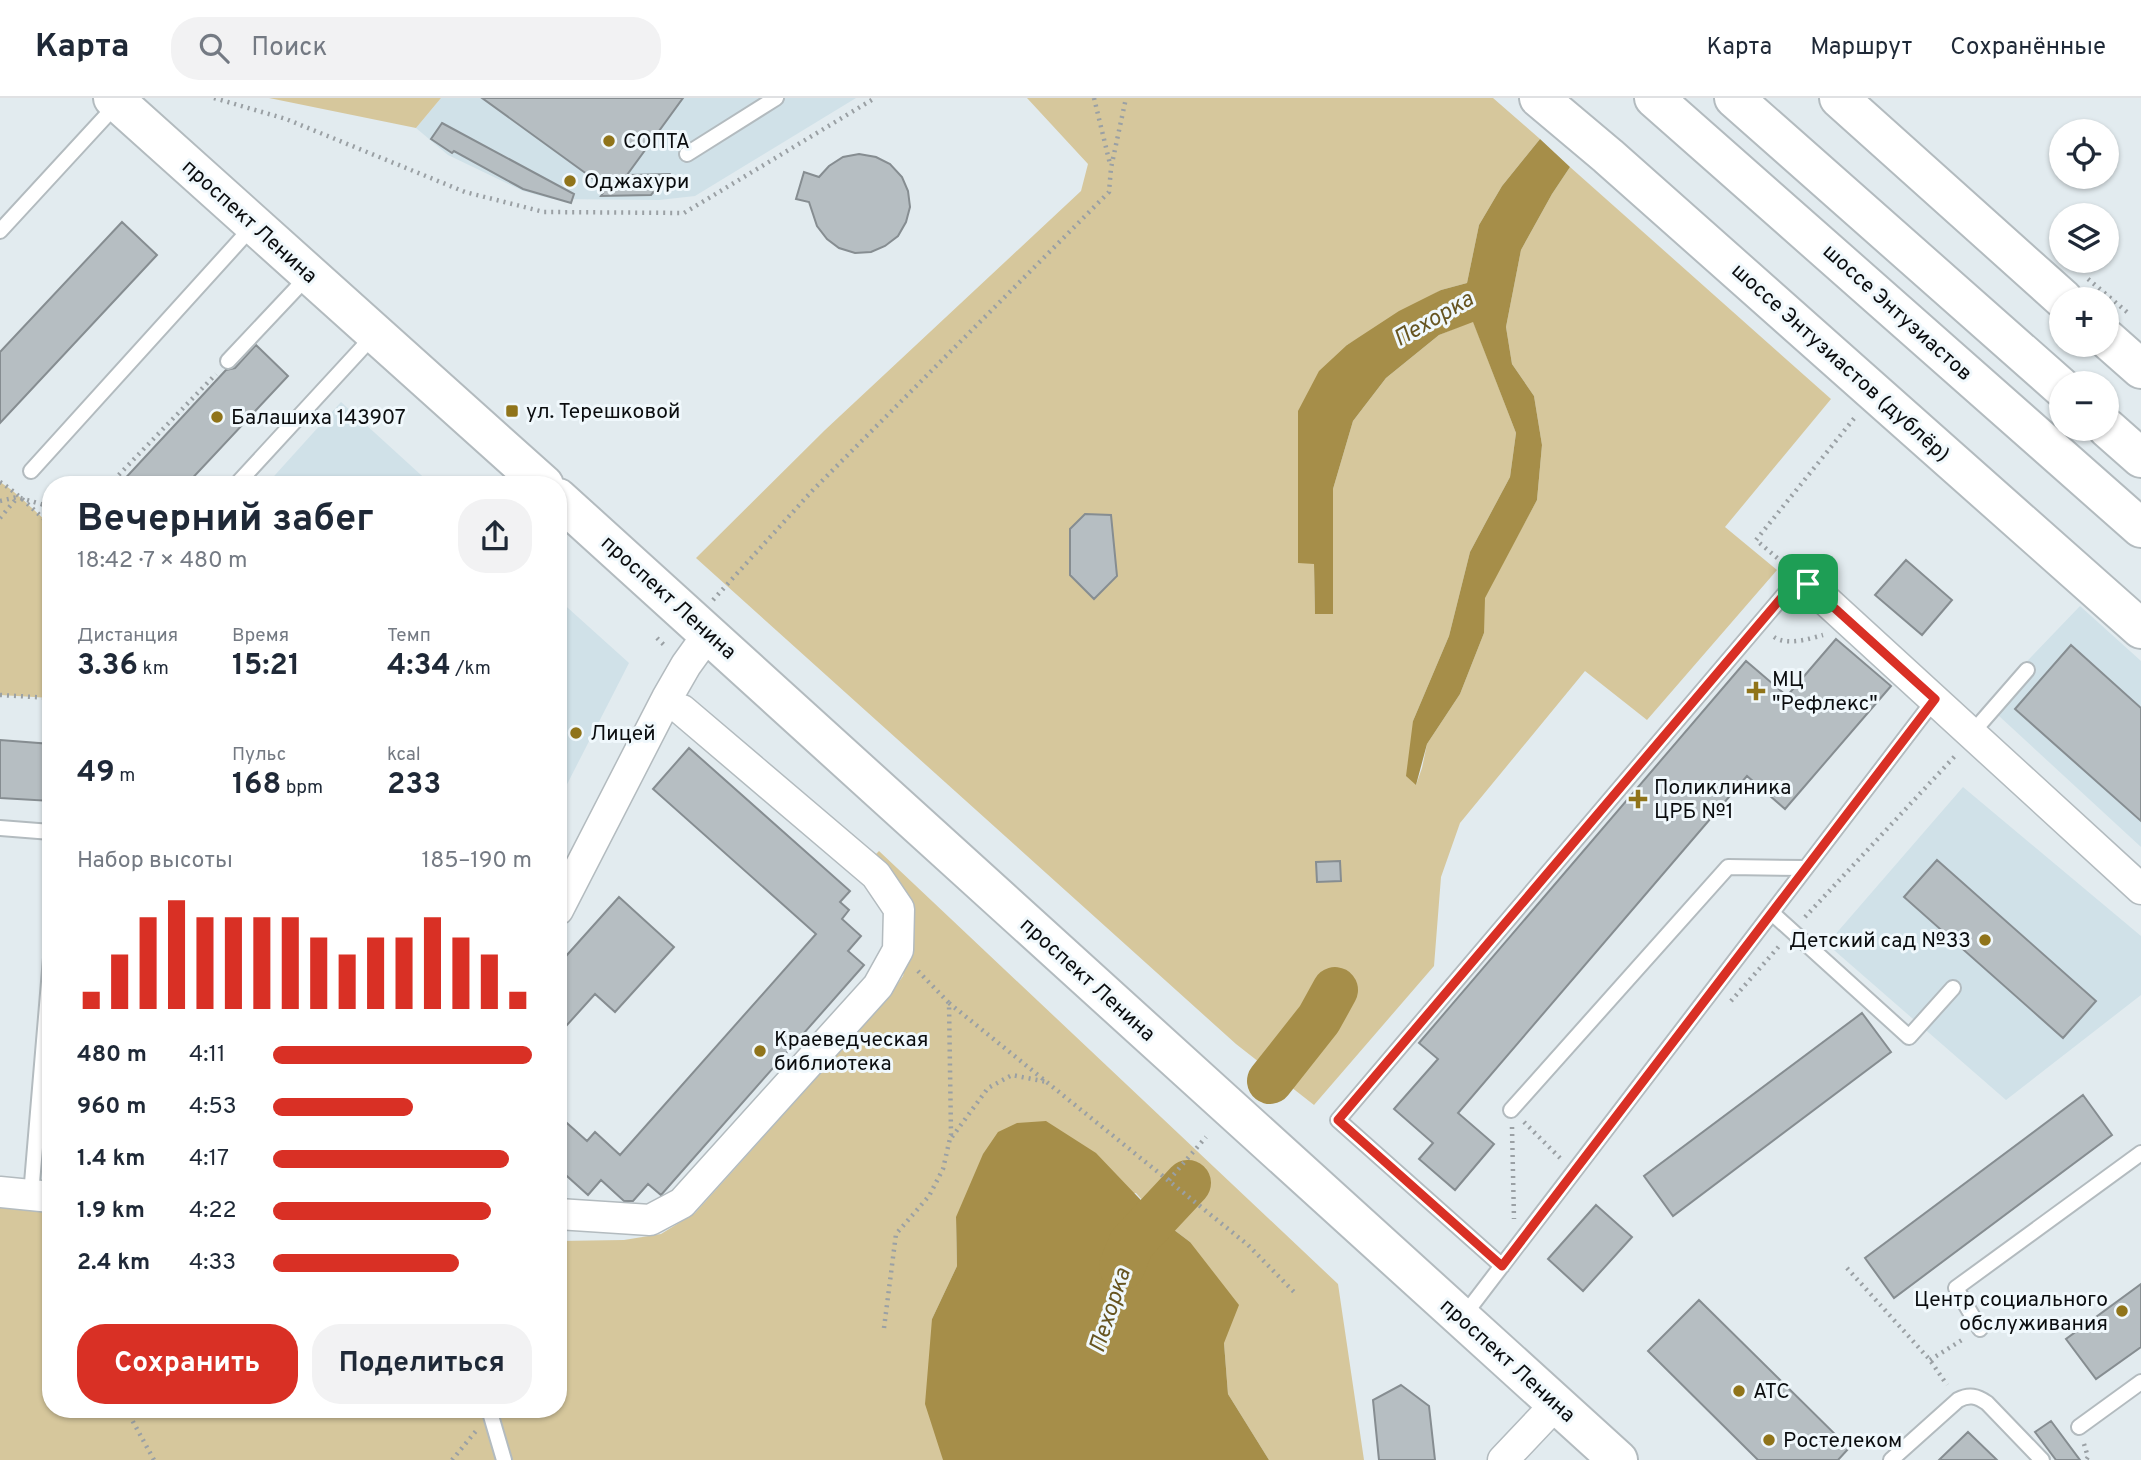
<!DOCTYPE html>
<html lang="ru">
<head>
<meta charset="utf-8">
<style>
  body { margin:0; font-family:Overpass,sans-serif; background:#f2f2f3; color:#1f2937; height:100vh; display:flex; flex-direction:column; font-size:26px; white-space:nowrap }
  * { box-sizing:border-box; margin:0 }
  p { font-size:23px; color:#747a83 }
  .icon { flex:none; width:38px; height:38px; fill:none; stroke:currentColor; stroke-width:2; stroke-linecap:round; stroke-linejoin:round }
  .map { position:relative; flex:1; overflow:hidden }
  .details { position:absolute; left:42px; top:378px; width:525px; height:942px; display:flex; flex-direction:column; background:#fff; border-radius:28px; box-shadow:0 2px 5px #0004 }
  .details>* { flex:none }
  .tools { position:absolute; left:2049px; top:21px; display:grid; gap:14px }
  .tools a { display:grid; place-items:center; width:70px; height:70px; border-radius:50%; background:#fff; box-shadow:0 2px 5px #0004; font-size:35px }
  .pin { position:absolute; display:grid; place-items:center; width:60px; height:60px; color:#fff; margin:-30px; border-radius:14px; box-shadow:0 4px 10px #0006 }
  .round { display:grid; place-items:center; flex:none; width:74px; height:74px; border-radius:28px; background:#f2f2f3 }
  .overview { display:flex; align-items:center; justify-content:space-between; height:119px; padding:0 35px }
  h1 { font-size:38px; font-weight:700; line-height:52px }
  .stats { display:grid; grid-template-columns:repeat(3,1fr); gap:10px; height:119px; padding:7px 35px }
  .stats div { display:grid; align-content:center }
  .stats b { font-size:30px; font-weight:700 }
  .stats small { font-size:19px; font-weight:400 }
  .stats p { font-size:19px }
  .chart { height:196px; padding:14px 35px }
  .chart p { display:flex; justify-content:space-between }
  .chart svg { width:100%; height:126px; margin-top:7px; stroke:#d93025; stroke-width:6 }
  .primary-button { display:flex; gap:14px; margin-top:auto; padding:14px 35px }
  .primary-button a { flex:1; height:80px; border-radius:28px; background:#d93025; color:#fff; font-size:28px; font-weight:700; line-height:80px; text-align:center }
  .primary-button a+a { background:#f2f2f3; color:#1f2937 }
  ul { padding:0 35px; list-style:none; font-size:23px }
  li { display:grid; grid-template-columns:112px 84px 1fr; align-items:center; height:52px }
  li i { height:18px; border-radius:9px; background:#d93025 }
  header { display:flex; align-items:center; gap:42px; box-sizing:border-box; height:98px; padding:0 35px; background:#fff; border-bottom:2px solid #e0e1e3 }
  header strong { font-size:33px }
  nav { display:flex; gap:38px; margin-inline-start:auto; font-size:24px }
  .search { width:490px; height:63px; background:#f2f2f3; display:flex; align-items:center; gap:18px; box-sizing:border-box; padding:0 24px; border-radius:28px; color:#747a83; font-size:26px }
  .map>svg:first-child { display:block }
  .built { fill:#d0e1e8 }
  .green { fill:#d6c79c }
  .water { fill:#a68e49 }
  .lines { fill:none; stroke-linecap:round; stroke-linejoin:round }
  .river { stroke:#a68e49; stroke-width:46 }
  .building { fill:#b6bec2; stroke:#868d91; stroke-width:2 }
  .lane-casing { stroke:#b3bbbf; stroke-width:18 }
  .street-casing { stroke:#b3bbbf; stroke-width:33 }
  .secondary-casing { stroke:#b3bbbf; stroke-width:42 }
  .primary-casing { stroke:#b3bbbf; stroke-width:42 }
  .highway-casing { stroke:#b3bbbf; stroke-width:42 }
  .path { stroke:#9aa0a4; stroke-width:4.5; stroke-dasharray:2 5; stroke-linecap:butt }
  .lane { stroke:#fff; stroke-width:14 }
  .street { stroke:#fff; stroke-width:30 }
  .secondary { stroke:#fff; stroke-width:38 }
  .primary { stroke:#fff; stroke-width:38 }
  .highway { stroke:#fff; stroke-width:38 }
  .route-casing { stroke:#fff; stroke-width:14 }
  .route { stroke:#d93025; stroke-width:9 }
  .poi-dot { fill:#90741a; stroke:#f0f8fc; stroke-width:2.5 }
  .labels { text-anchor:middle; stroke-width:6; stroke-linejoin:round; paint-order:stroke }
  .poi-label { font-size:21px; fill:#0b0d0f; stroke:#f0f8fc; text-anchor:start }
  .street-label { font-size:21px; fill:#0b0d0f; stroke:#f0f8fc }
  .water-label { font-size:23px; font-style:italic; fill:#665420; stroke:#f0f8fc }
</style>
</head>
<body>
<header>
<strong>Карта</strong>
<div class="search"><svg class="icon" aria-label="search" viewBox="0 0 24 24"><circle cx="10" cy="10" r="6"/><path d="M15 15l6 6"/></svg>Поиск</div>
<nav><a>Карта</a><a>Маршрут</a><a>Сохранённые</a></nav>
</header>
<div class="map">
<svg width="2141" height="1362" viewBox="0 0 2141 1362">
  <rect width="100%" height="100%" fill="#e2ebef"/>
  <path class="built" d="M441 0H856L695 98 659 102 552 101 523 93 448 57 416 30Z
    M341 304 432 387H266Z
    M558 501 629 565 558 704Z
    M2080 508 2141 563V749L1986 606Z
    M1963 689 2141 838V897L2006 1002 1827 846Z"/>
  <path class="green" d="M269 0H441L416 30Z
    M1027 0H1493L1540 41 1502 88 1479 127 1467 185 1441 192 1347 247 1298 464 1314 465 1315 516H1333V391L1353 323 1386 280 1439 237 1473 223 1516 335 1510 379 1470 454 1449 538 1413 623 1416 687 1422 670 1427 646 1460 596 1484 535V500L1537 402 1542 347 1534 298 1512 266 1506 229 1521 152 1552 96 1570 69 1831 301 1725 429 1777 472 1647 622 1585 573 1460 725 1441 779 1434 868 1314 1007 1236 946 696 460 825 332 1081 93 1088 66Z
    M0 384C18 395 34 413 51 427V600L0 597Z
    M879 753 1338 1186 1364 1362H1269L1228 1296 1224 1245 1190 1144 1157 1119 1136 1095 956 1119 957 1168 932 1221 943 1362H0V1103L51 1107V1311H558V1143L624 1142 661 1136 695 1115 888 900 903 878 910 849 869 763Z"/>
  <path class="water" d="M1540 41 1570 69 1552 96 1521 152 1506 229 1512 266 1534 298 1542 347 1537 402 1485 500 1484 535 1460 596 1427 646 1416 687 1406 678 1413 623 1449 538 1470 454 1510 379 1516 335 1473 224 1439 237 1386 280 1353 323 1333 391V516H1315L1314 466 1298 465V313L1319 273 1347 247 1399 213 1441 192 1467 185 1479 127 1502 88Z
    M1046 1023 1096 1055 1157 1119 1190 1144 1239 1207 1224 1245 1228 1296 1269 1362H943L925 1306 932 1221 957 1168 956 1119 983 1056 998 1034 1017 1025Z"/>
  <g class="lines">
    <path class="river" d="M1270 983 1319 921 1335 892
      M1122 1169 1131 1146 1188 1085"/>
  </g>
  <path class="building" d="M482 0H683L627 77 669 76 651 97 601 98 606 90Z
    M442 25 574 96 571 105 523 91 454 53 452 55 431 41Z
    M859 56 876 59 890 66 902 79 908 93 910 109 906 124 898 138 885 148 871 154 855 155 839 150 827 141 817 128 809 104 796 101 804 74 819 79 829 68 843 59Z
    M122 124 157 157 0 325V254Z
    M256 247 288 278 186 387H119L226 272 235 270Z
    M1085 416 1111 417 1117 478 1094 501 1070 477V431Z
    M1906 462 1952 502 1922 537 1875 497Z
    M1836 541 1891 588 1785 711 1747 678 1458 1015 1494 1046 1455 1092 1419 1061 1433 1045 1394 1011 1438 961 1419 945 1746 563 1787 598Z
    M2071 547 2141 610V723L2015 611Z
    M0 642 51 646V703L0 700Z
    M689 650 850 793 840 804 849 812 842 821 861 838 848 853 864 867 661 1097 648 1086 633 1103H624L601 1082 588 1097 558 1070V1017L587 1043 595 1034 620 1057 816 836 653 691Z
    M1937 762 2096 903 2063 940 1904 799Z
    M1340 763 1341 783 1317 784 1316 764Z
    M619 799 674 849 615 914 595 896 558 937V867Z
    M1862 915 1891 954 1673 1118 1644 1078Z
    M2083 997 2112 1037 1894 1200 1865 1160Z
    M1596 1107 1632 1139 1583 1193 1548 1161Z
    M2141 1186V1249L2096 1281 2066 1241Z
    M1699 1202 1849 1350 1838 1362H1758L1648 1253Z
    M1401 1287 1429 1308 1435 1362H1379L1373 1302Z
    M2051 1323 2080 1362H2056L2035 1334Z
    M1968 1334 1997 1362H1939Z"/>
  <g class="lines">
    <defs>
      <path id="lane" d="M687 56 776 0
        M0 133 117 6
        M228 263 309 177
        M31 373 253 128
        M236 387 375 236
        M1972 635 2027 572
        M0 730 51 734
        M1772 815 1909 939 1953 890
        M1511 1012 1728 769 1806 770
        M31 1097 51 860
        M1502 1168 1338 1022 1788 492 1808 486
        M1462 1220 1935 601
        M1980 1231 1956 1190 2141 1055
        M489 1311 504 1362
        M2079 1329 2141 1284
        M1891 1362 1958 1302C1969 1296 1977 1298 1987 1305L2042 1362"/>
      <path id="street" d="M1808 486 2141 791
        M558 812 667 600 686 567 709 535
        M0 1094 51 1099
        M558 1116 650 1122 682 1105 878 888 898 852 899 811 876 777 682 612
        M1503 1362 1557 1305"/>
      <path id="secondary" d="M113 0 544 387
        M1539 0 1608 58 2141 531
        M558 400 1618 1362"/>
      <path id="primary" d="M1839 0 2063 201
        M2107 241 2141 271"/>
      <path id="highway" d="M1654 0 2141 430
        M1734 0 2062 290
        M2107 330 2141 360"/>
    </defs>
    <use href="#lane" class="lane-casing"/>
    <use href="#street" class="street-casing"/>
    <use href="#secondary" class="secondary-casing"/>
    <use href="#primary" class="primary-casing"/>
    <use href="#highway" class="highway-casing"/>
    <path class="path" d="M214 0 286 21 465 94 544 114 684 115 875 0
      M1094 0 1110 66
      M2088 181 2127 214
      M0 384C18 395 34 413 51 427
      M109 387 216 276
      M0 403 17 399 51 409
      M0 420 17 400
      M1788 469 1756 442 1856 318
      M713 502 812 393 1109 94 1111 70 1126 0
      M1774 539C1787 548 1809 541 1823 537
      M657 540 666 549
      M0 597 51 600
      M1805 819 1955 658
      M1731 903 1781 846
      M949 905 1248 1147 1295 1195
      M1524 1024 1560 1060
      M1512 1029 1514 1121
      M952 1039 988 990 1012 977 1047 984
      M1169 1082 1206 1039
      M1847 1170 1930 1262 1947 1287
      M884 1230 896 1136 929 1098 943 1071 951 1036 949 905 918 873
      M1930 1262 1965 1240
      M126 1311 154 1362
      M2084 1346 2088 1359 2086 1362
      M452 1362 476 1333"/>
    <use href="#lane" class="lane"/>
    <use href="#street" class="street"/>
    <use href="#secondary" class="secondary"/>
    <use href="#primary" class="primary"/>
    <use href="#highway" class="highway"/>
  </g>
  <g class="lines">
    <defs>
      <path id="route" d="M1808 486 1935 601 1502 1168 1338 1022 1788 492Z"/>
    </defs>
    <use href="#route" class="route-casing"/>
    <use href="#route" class="route"/>
  </g>
  <g class="poi-dot">
    <circle cx="609" cy="43" r="7"/>
    <circle cx="570" cy="83" r="7"/>
    <rect x="505" y="306" width="14" height="14" rx="3.5"/>
    <circle cx="217" cy="319" r="7"/>
    <path d="M1752.5 582.5h7v7h7v7h-7v7h-7v-7h-7v-7h7z"/>
    <circle cx="576" cy="635" r="7"/>
    <path d="M1634.5 690.5h7v7h7v7h-7v7h-7v-7h-7v-7h7z"/>
    <circle cx="1985" cy="842" r="7"/>
    <circle cx="760" cy="953" r="7"/>
    <circle cx="2122" cy="1213" r="7"/>
    <circle cx="1739" cy="1293" r="7"/>
    <circle cx="1769" cy="1342" r="7"/>
  </g>
  <g class="labels">
    <g class="poi-label">
      <text x="623" y="50">СОПТА</text>
      <text x="584" y="90">Оджахури</text>
      <text x="526" y="320">ул. Терешковой</text>
      <text x="231" y="326">Балашиха 143907</text>
      <text x="1772" y="588">МЦ<tspan x="1772" dy="24">"Рефлекс"</tspan></text>
      <text x="590" y="642">Лицей</text>
      <text x="1654" y="696">Поликлиника<tspan x="1654" dy="24">ЦРБ №1</tspan></text>
      <text x="1971" y="849" text-anchor="end">Детский сад №33</text>
      <text x="774" y="948">Краеведческая<tspan x="774" dy="24">библиотека</tspan></text>
      <text x="2108" y="1208" text-anchor="end">Центр социального<tspan x="2108" dy="24">обслуживания</tspan></text>
      <text x="1753" y="1300">АТС</text>
      <text x="1783" y="1349">Ростелеком</text>
    </g>
    <g class="street-label">
      <text transform="translate(250 123) rotate(42)" y="7">проспект Ленина</text>
      <text transform="translate(1898 214) rotate(42)" y="7">шоссе Энтузиастов</text>
      <text transform="translate(1841 264) rotate(42)" y="7">шоссе Энтузиастов (дублёр)</text>
      <text transform="translate(669 499) rotate(42)" y="7">проспект Ленина</text>
      <text transform="translate(1088 881) rotate(42)" y="7">проспект Ленина</text>
      <text transform="translate(1508 1262) rotate(42)" y="7">проспект Ленина</text>
    </g>
    <g class="water-label">
      <text transform="translate(1433 220) rotate(-30)" y="8">Пехорка</text>
      <text transform="translate(1109 1212) rotate(-72)" y="8">Пехорка</text>
    </g>
  </g>
</svg>
<div class="tools">
<a><svg class="icon" aria-label="locate" viewBox="0 0 24 24"><circle cx="12" cy="12" r="6"/><path d="M12 2v4M12 18v4M2 12h4M18 12h4"/></svg></a>
<a><svg class="icon" aria-label="layers" viewBox="0 0 24 24"><path d="M12 4l9 5-9 5-9-5zM3 14l9 5 9-5"/></svg></a>
<a>+</a>
<a>−</a>
</div>
<div class="pin" style="left:1808px;top:486px;background:#1e9e55"><svg class="icon" aria-label="arrive" viewBox="0 0 24 24"><path d="M6 21V4h12l-3 4 3 4H6"/></svg></div>
<section class="details">
<div class="overview"><div><h1>Вечерний забег</h1><p>18:42 · 7 × 480 m</p></div><a class="round"><svg class="icon" aria-label="share" viewBox="0 0 24 24"><path d="M12 15V3M7 8l5-5 5 5M5 13v7h14v-7"/></svg></a></div>
<div class="stats">
<div><p>Дистанция</p><b>3.36<small> km</small></b></div>
<div><p>Время</p><b>15:21</b></div>
<div><p>Темп</p><b>4:34<small> /km</small></b></div>
</div>
<div class="stats">
<div><b>49<small> m</small></b></div>
<div><p>Пульс</p><b>168<small> bpm</small></b></div>
<div><p>kcal</p><b>233</b></div>
</div>
<div class="chart"><p><span>Набор высоты</span>185–190 m</p>
<svg viewBox="0 0 160 44" preserveAspectRatio="none"><path d="M5 44V38M15 44V25M25 44V12M35 44V6M45 44V12M55 44V12M65 44V12M75 44V12M85 44V19M95 44V25M105 44V19M115 44V19M125 44V12M135 44V19M145 44V25M155 44V38"/></svg>
</div>
<ul>
<li><b>480 m</b>4:11<i style="width:100%"></i></li>
<li><b>960 m</b>4:53<i style="width:54%"></i></li>
<li><b>1.4 km</b>4:17<i style="width:91%"></i></li>
<li><b>1.9 km</b>4:22<i style="width:84%"></i></li>
<li><b>2.4 km</b>4:33<i style="width:72%"></i></li>
</ul>
<div class="primary-button"><a>Сохранить</a><a>Поделиться</a></div>
</section>
</div>
</body>
</html>
